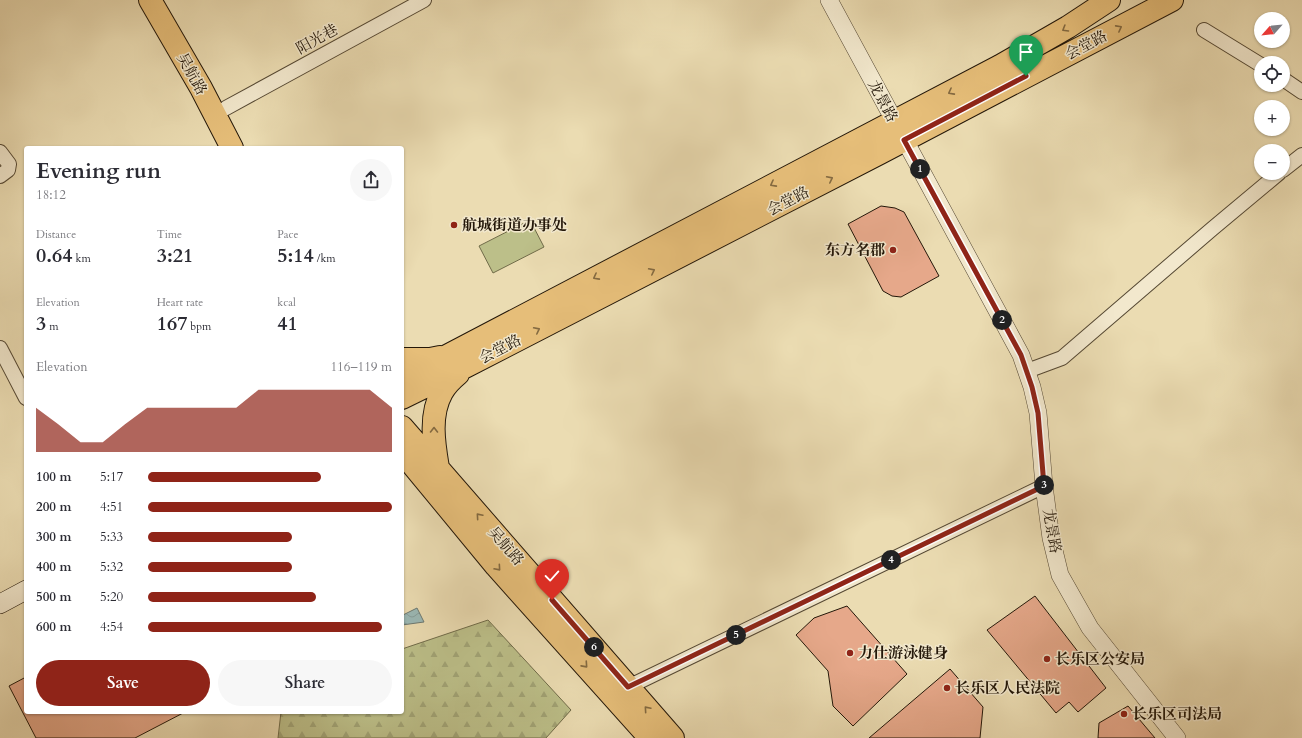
<!DOCTYPE html>
<html lang="en">
<head>
<meta charset="utf-8">
<style>
  body { margin:0; font-family:Cardo,"Noto Serif SC",serif; background:#f7f7f7; color:#2b2b33; height:100vh; display:flex; flex-direction:column; font-size:15px; white-space:nowrap }
  * { box-sizing:border-box; margin:0 }
  p { font-size:13px; color:#7c7c81 }
  .icon { flex:none; width:22px; height:22px; fill:none; stroke:currentColor; stroke-width:2; stroke-linecap:round; stroke-linejoin:round }
  .map { position:relative; flex:1; overflow:hidden }
  .side { position:absolute; left:24px; top:146px; width:380px; height:568px; display:flex; flex-direction:column; background:#fff; border-radius:4px; box-shadow:0 1px 3px #0004 }
  .side>* { flex:none }
  .needle { width:26px; rotate:243deg }
  .fabs { position:absolute; left:1254px; top:12px; display:grid; gap:8px }
  .fabs a { display:grid; place-items:center; width:36px; height:36px; border-radius:50%; background:#fff; box-shadow:0 1px 3px #0004; font-size:20px }
  .pin { position:absolute; display:grid; place-items:center; width:34px; height:34px; color:#fff; margin:-41px -17px; border-radius:50% 50% 50% 0; rotate:-45deg; box-shadow:0 0 4px #0007 }
  .pin .icon { rotate:45deg }
  .km { position:absolute; width:20px; height:20px; margin:-10px; border-radius:50%; background:#222; color:#fff; font-size:11px; line-height:20px; text-align:center }
  .round { display:grid; place-items:center; flex:none; width:42px; height:42px; border-radius:21px; background:#f7f7f7 }
  .head { display:flex; align-items:center; justify-content:space-between; height:68px; padding:0 12px }
  h1 { font-size:22px; font-weight:600; line-height:30px }
  .stats { display:grid; grid-template-columns:repeat(3,1fr); gap:6px; height:68px; padding:4px 12px }
  .stats div { display:grid; align-content:center }
  .stats b { font-size:20px; font-weight:600 }
  .stats small { font-size:11px; font-weight:400 }
  .stats p { font-size:11px }
  .chart { height:112px; padding:8px 12px }
  .chart p { display:flex; justify-content:space-between }
  .chart svg { width:100%; height:72px; margin-top:4px; fill:#8f2418; opacity:.7 }
  .action { display:flex; gap:8px; margin-top:auto; padding:8px 12px }
  .action a { flex:1; height:46px; border-radius:24px; background:#8f2418; color:#fff; font-size:16px; font-weight:600; line-height:46px; text-align:center }
  .action a+a { background:#f7f7f7; color:#2b2b33 }
  ul { padding:0 12px; list-style:none; font-size:13px }
  li { display:grid; grid-template-columns:64px 48px 1fr; align-items:center; height:30px }
  li i { height:10px; border-radius:5px; background:#8f2418 }
  .map>svg:first-child { display:block }
  .forest { fill:url(#forest-firs); stroke:#706b49 }
  .pitch { fill:#bcbf89; stroke:#706b49 }
  .water { fill:url(#water-waves); stroke:#6b7871 }
  .building { fill:#e6a88a; stroke:#231709 }
  .lines { fill:none; stroke-linecap:round; stroke-linejoin:round }
  .minor-casing { stroke:#554833; stroke-width:16 }
  .tertiary-casing { stroke:#554833; stroke-width:18 }
  .secondary-casing { stroke:#231709; stroke-width:20 }
  .primary-casing { stroke:#231709; stroke-width:24 }
  .minor { stroke:#f2e8cd; stroke-width:14 }
  .tertiary { stroke:#f2e8cd; stroke-width:17 }
  .secondary { stroke:#f2e8cd; stroke-width:19 }
  .primary { stroke:#e6be79; stroke-width:22 }
  .oneway { stroke:#846a41 }
  .route-casing { stroke:#fff; stroke-width:8 }
  .route { stroke:#8f2418; stroke-width:5 }
  .poi-dot { fill:#8f2418; stroke:#f2e8cd; stroke-width:1.5 }
  .labels { text-anchor:middle; stroke-width:3; stroke-linejoin:round; paint-order:stroke }
  .street-label { font-size:15px; fill:#231709; stroke:#f2e8cd }
  .poi-label { font-size:15px; font-weight:bold; fill:#231709; stroke:#f2e8cd; text-anchor:start }
</style>
</head>
<body>
<div class="map">
<svg width="1302" height="738" viewBox="0 0 1302 738">
  <defs>
    <pattern id="forest-firs" width="22" height="20" patternUnits="userSpaceOnUse"><rect width="22" height="20" fill="#bcbf89"/><path d="M5 1l3.5 6h-7zM16 11l3.5 6h-7z" fill="#a1a375"/></pattern>
    <pattern id="water-waves" width="16" height="10" patternUnits="userSpaceOnUse"><rect width="16" height="10" fill="#9bb9b6"/><path d="M0 5q4-4 8 0t8 0" fill="none" stroke="#859e9b"/></pattern>
  </defs>
  <rect width="100%" height="100%" fill="#ebdcb2"/>
  <filter id="stains"><feTurbulence type="fractalNoise" baseFrequency=".005" numOctaves="4"/><feColorMatrix values="0 0 0 0 .2 0 0 0 0 .09 0 0 0 0 .02 0 0 0 .5 -.17"/></filter>
  <radialGradient id="worn" r=".72"><stop offset=".6" stop-color="#630" stop-opacity="0"/><stop offset="1" stop-color="#630" stop-opacity=".3"/></radialGradient>
  <path class="forest" d="M488 620 571 710 546 738H278L281 712H402V649Z"/>
  <path class="pitch" d="M530 220 544 247 493 273 479 246Z"/>
  <path class="water" d="M417 608 424 622 402 625V613L403 615Z"/>
  <path class="building" d="M881 206 895 208 904 212 939 276 901 297 892 296 883 291 848 224Z
    M1035 596 1106 688 1078 712 1069 702 1056 713 987 630Z
    M847 606 907 674 853 726 833 706 828 671 796 635 814 618Z
    M950 669 983 707 980 738H869Z
    M26 677V712H185L135 738H36L9 686Z
    M1128 706 1155 738H1098L1099 723Z"/>
  <g class="lines">
    <defs>
      <path id="minor" d="M1204 30 1261 65
        M1283 79 1302 92
        M226 108 424 0
        M0 152 9 164 8 170 0 176
        M1283 170 1302 155
        M0 348 26 398
        M1027 371 1062 358 1212 229 1279 173
        M628 687 1044 486"/>
      <path id="tertiary" d="M829 0 1021 355 1032 387 1038 413 1044 486 1051 538 1060 575 1090 628 1177 738"/>
      <path id="secondary" d="M0 604 26 590"/>
      <path id="primary" d="M150 0 201 88 232 148
        M402 359H430L440 357
        M402 381 445 357 1000 66 1068 27 1109 0
        M402 398 465 367 880 153 1172 0
        M402 427 673 738
        M402 452 496 566 650 738
        M438 468C434 444 429 415 442 392 446 385 452 379 458 374"/>
    </defs>
    <use href="#minor" class="minor-casing"/>
    <use href="#tertiary" class="tertiary-casing"/>
    <use href="#secondary" class="secondary-casing"/>
    <use href="#primary" class="primary-casing"/>
    <use href="#minor" class="minor"/>
    <use href="#tertiary" class="tertiary"/>
    <use href="#secondary" class="secondary"/>
    <use href="#primary" class="primary"/>
  </g>
  <defs><path id="oneway-chevron" d="M-2-3.5L2.5 0L-2 3.5" fill="none" stroke-width="1.6" stroke-linecap="round" stroke-linejoin="round"/></defs>
  <g class="oneway">
    <use href="#oneway-chevron" transform="translate(1119 28) rotate(-28)"/>
    <use href="#oneway-chevron" transform="translate(1065 29) rotate(149)"/>
    <use href="#oneway-chevron" transform="translate(951 92) rotate(152)"/>
    <use href="#oneway-chevron" transform="translate(830 179) rotate(-27)"/>
    <use href="#oneway-chevron" transform="translate(773 184) rotate(152)"/>
    <use href="#oneway-chevron" transform="translate(652 271) rotate(-27)"/>
    <use href="#oneway-chevron" transform="translate(596 277) rotate(152)"/>
    <use href="#oneway-chevron" transform="translate(537 330) rotate(-27)"/>
    <use href="#oneway-chevron" transform="translate(434 430) rotate(-90)"/>
    <use href="#oneway-chevron" transform="translate(479 516) rotate(-131)"/>
    <use href="#oneway-chevron" transform="translate(498 568) rotate(49)"/>
    <use href="#oneway-chevron" transform="translate(585 665) rotate(48)"/>
    <use href="#oneway-chevron" transform="translate(647 709) rotate(-131)"/>
  </g>
  <g class="lines">
    <defs>
      <path id="route" d="M552 600 628 687 1044 486 1038 413 1032 387 1021 355 904 140 1026 76"/>
    </defs>
    <use href="#route" class="route-casing"/>
    <use href="#route" class="route"/>
  </g>
  <g class="poi-dot">
    <circle cx="454" cy="225" r="4"/>
    <circle cx="893" cy="250" r="4"/>
    <circle cx="850" cy="653" r="4"/>
    <circle cx="1047" cy="659" r="4"/>
    <circle cx="947" cy="688" r="4"/>
    <circle cx="1124" cy="714" r="4"/>
  </g>
  <g class="labels">
    <g class="street-label">
      <text transform="translate(317 39) rotate(-29)" y="5">阳光巷</text>
      <text transform="translate(1086 45) rotate(-28)" y="5">会堂路</text>
      <text transform="translate(192 74) rotate(61)" y="5">吴航路</text>
      <text transform="translate(883 101) rotate(62)" y="5">龙景路</text>
      <text transform="translate(788 201) rotate(-27)" y="5">会堂路</text>
      <text transform="translate(500 349) rotate(-27)" y="5">会堂路</text>
      <text transform="translate(1052 531) rotate(80)" y="5">龙景路</text>
      <text transform="translate(506 546) rotate(49)" y="5">吴航路</text>
    </g>
    <g class="poi-label">
      <text x="462" y="230">航城街道办事处</text>
      <text x="885" y="255" text-anchor="end">东方名郡</text>
      <text x="858" y="658">力仕游泳健身</text>
      <text x="1055" y="664">长乐区公安局</text>
      <text x="955" y="693">长乐区人民法院</text>
      <text x="1132" y="719">长乐区司法局</text>
    </g>
  </g>
  <rect width="100%" height="100%" filter="url(#stains)"/>
  <rect width="100%" height="100%" fill="url(#worn)"/>
</svg>
<div class="fabs">
<a><svg class="needle" viewBox="-14 -14 28 28"><path d="M0-13l5 13h-10z" fill="#e53935"/><path d="M0 13l5-13h-10z" fill="#7c7c81"/></svg></a>
<a><svg class="icon" aria-label="locate" viewBox="0 0 24 24"><circle cx="12" cy="12" r="6"/><path d="M12 2v4M12 18v4M2 12h4M18 12h4"/></svg></a>
<a>+</a>
<a>−</a>
</div>
<div class="pin" style="left:1026px;top:76px;background:#1e9e55"><svg class="icon" aria-label="arrive" viewBox="0 0 24 24"><path d="M6 21V4h12l-3 4 3 4H6"/></svg></div>
<div class="pin" style="left:552px;top:600px;background:#d93025"><svg class="icon" aria-label="check" viewBox="0 0 24 24"><path d="M5 12l5 5 9-10"/></svg></div>
<b class="km" style="left:920px;top:169px">1</b>
<b class="km" style="left:1002px;top:320px">2</b>
<b class="km" style="left:1044px;top:485px">3</b>
<b class="km" style="left:891px;top:560px">4</b>
<b class="km" style="left:736px;top:635px">5</b>
<b class="km" style="left:594px;top:647px">6</b>
<section class="side">
<div class="head"><div><h1>Evening run</h1><p>18:12</p></div><a class="round"><svg class="icon" aria-label="share" viewBox="0 0 24 24"><path d="M12 15V3M7 8l5-5 5 5M5 13v7h14v-7"/></svg></a></div>
<div class="stats">
<div><p>Distance</p><b>0.64<small> km</small></b></div>
<div><p>Time</p><b>3:21</b></div>
<div><p>Pace</p><b>5:14<small> /km</small></b></div>
</div>
<div class="stats">
<div><p>Elevation</p><b>3<small> m</small></b></div>
<div><p>Heart rate</p><b>167<small> bpm</small></b></div>
<div><p>kcal</p><b>41</b></div>
</div>
<div class="chart"><p><span>Elevation</span>116–119 m</p>
<svg viewBox="0 0 160 44" preserveAspectRatio="none"><path d="M0 44V17L10 27L20 38L30 38L40 27L50 17L60 17L70 17L80 17L90 17L100 6L110 6L120 6L130 6L140 6L150 6L160 17V44z"/></svg>
</div>
<ul>
<li><b>100 m</b>5:17<i style="width:71%"></i></li>
<li><b>200 m</b>4:51<i style="width:100%"></i></li>
<li><b>300 m</b>5:33<i style="width:59%"></i></li>
<li><b>400 m</b>5:32<i style="width:59%"></i></li>
<li><b>500 m</b>5:20<i style="width:69%"></i></li>
<li><b>600 m</b>4:54<i style="width:96%"></i></li>
</ul>
<div class="action"><a>Save</a><a>Share</a></div>
</section>
</div>
</body>
</html>
